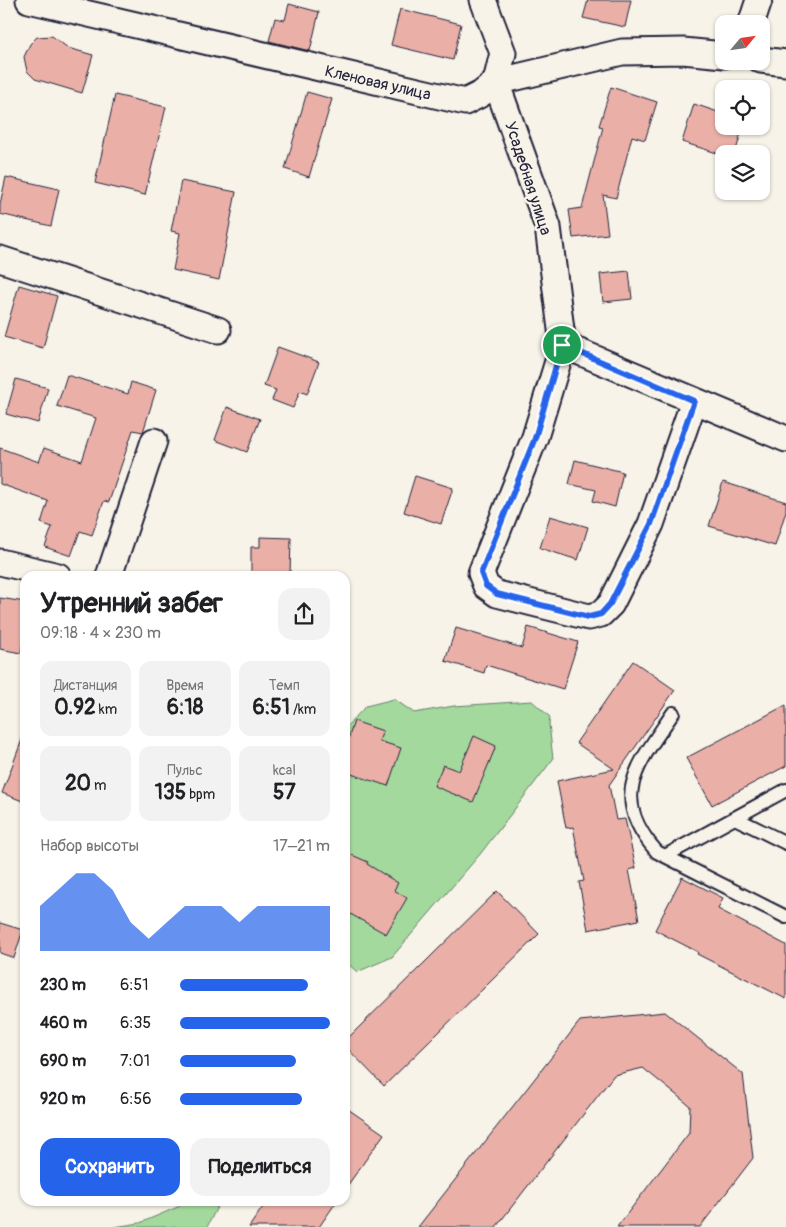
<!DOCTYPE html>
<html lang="ru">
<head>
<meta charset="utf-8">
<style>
  body { margin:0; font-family:Pangolin,sans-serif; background:#f2f2f2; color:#202124; height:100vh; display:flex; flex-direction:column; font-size:19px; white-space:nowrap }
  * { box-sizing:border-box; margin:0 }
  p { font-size:16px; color:#757577 }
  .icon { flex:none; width:28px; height:28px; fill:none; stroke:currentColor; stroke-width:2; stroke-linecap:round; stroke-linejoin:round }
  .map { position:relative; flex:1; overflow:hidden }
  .side { position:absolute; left:20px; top:571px; width:330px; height:635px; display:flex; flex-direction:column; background:#fff; border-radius:15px; box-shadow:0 1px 4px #0004 }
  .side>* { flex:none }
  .needle { width:32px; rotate:61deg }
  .tools { position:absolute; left:715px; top:15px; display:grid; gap:10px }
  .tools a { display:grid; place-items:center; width:55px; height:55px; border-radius:10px; background:#fff; box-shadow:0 1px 4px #0004; font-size:25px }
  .pin { position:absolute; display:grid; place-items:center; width:42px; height:42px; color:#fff; margin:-21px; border:2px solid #fff; border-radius:50%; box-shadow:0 1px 5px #0007 }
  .round { display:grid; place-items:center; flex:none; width:52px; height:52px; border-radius:15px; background:#f2f2f2 }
  .overview { display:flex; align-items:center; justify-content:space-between; height:85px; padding:0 20px }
  h1 { font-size:28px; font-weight:800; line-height:38px }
  .stats { display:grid; grid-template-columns:repeat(3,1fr); gap:8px; height:85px; padding:5px 20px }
  .stats div { display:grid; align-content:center; border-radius:12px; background:#f2f2f2; text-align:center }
  .stats b { font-size:21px; font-weight:800 }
  .stats small { font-size:14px; font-weight:400 }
  .stats p { font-size:14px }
  .chart { height:140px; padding:10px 20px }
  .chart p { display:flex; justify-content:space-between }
  .chart svg { width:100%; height:90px; margin-top:5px; fill:#2563eb; opacity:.7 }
  .button { display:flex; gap:10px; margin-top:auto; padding:10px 20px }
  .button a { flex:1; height:58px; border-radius:15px; background:#2563eb; color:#fff; font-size:20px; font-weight:800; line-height:58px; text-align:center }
  .button a+a { background:#f2f2f2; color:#202124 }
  ul { padding:0 20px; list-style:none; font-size:16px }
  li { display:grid; grid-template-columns:80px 60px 1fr; align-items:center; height:38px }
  li i { height:12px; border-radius:6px; background:#2563eb }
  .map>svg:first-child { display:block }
  .green { fill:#a4d99d; stroke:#637e6c }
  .building { fill:#eab0a8; stroke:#22223b }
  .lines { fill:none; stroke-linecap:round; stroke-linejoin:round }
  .service-casing { stroke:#22223b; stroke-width:16 }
  .minor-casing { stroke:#22223b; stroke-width:29 }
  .service { stroke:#f7f3e8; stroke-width:12 }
  .minor { stroke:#f7f3e8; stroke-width:25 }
  .route-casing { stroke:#fff; stroke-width:10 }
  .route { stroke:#2563eb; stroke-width:6 }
  .labels { text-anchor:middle; stroke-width:5; stroke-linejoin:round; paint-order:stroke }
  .street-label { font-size:16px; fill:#22223b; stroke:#f7f3e8 }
</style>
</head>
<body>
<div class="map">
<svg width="786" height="1227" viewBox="0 0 786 1227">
  <rect width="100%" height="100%" fill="#f7f3e8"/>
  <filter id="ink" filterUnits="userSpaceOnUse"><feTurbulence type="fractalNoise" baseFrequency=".02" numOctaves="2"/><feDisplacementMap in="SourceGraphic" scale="10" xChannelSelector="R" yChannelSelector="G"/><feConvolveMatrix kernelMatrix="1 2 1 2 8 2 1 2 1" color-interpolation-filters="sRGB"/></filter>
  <g filter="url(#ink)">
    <path class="green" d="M394 699 414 713 454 706 532 701 550 717 549 724 553 759 481 853 392 957 357 972 345 961V728L366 706Z
      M192 1201H220L207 1227H114L140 1223Z"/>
    <path class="building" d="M588 0H631L625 27 583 18Z
      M289 4 319 12 310 51 269 41 275 18 285 20Z
      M400 9 461 24 453 60 391 45Z
      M52 36 68 48 93 55 82 93 35 79 27 71 24 57 30 44 37 37Z
      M611 87 657 102 645 140 632 136 616 198 603 195 608 234 573 238 569 210 582 208 603 127 599 126Z
      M307 92 332 99 309 177 285 169Z
      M115 95 166 107 145 195 95 183Z
      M694 104 724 114V126H743L735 154H720L682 142Z
      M6 177 59 189 51 226 0 214V204Z
      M181 181 236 192 219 280 173 270 180 233 171 231Z
      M629 271 632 299 603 302 600 274Z
      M19 285 57 296 43 348 4 337Z
      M278 347 319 362 307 394 300 391 293 408 272 400 276 390 264 386Z
      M67 375 128 394 131 382 156 390 143 432 133 430 109 502 104 501 92 535 80 531 71 556 45 547 52 527 41 523 48 501 0 484V448L39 462 44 448 82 461 96 418 57 406Z
      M16 379 48 388 38 423 6 414Z
      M227 407 260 419 247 452 215 440Z
      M575 460 623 472 615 507 593 501 596 490 569 484Z
      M415 476 453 488 441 524 404 512Z
      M723 482 786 502V511L775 546 709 526Z
      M550 516 588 527 578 560 540 548Z
      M260 537 291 538 290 575H251V547H260Z
      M0 598 25 602V630L21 653 0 649Z
      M528 627 578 642 563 689 486 665 484 673 445 661 456 628 522 648Z
      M633 661 675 690 609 785 616 820 625 819 636 868 629 870 639 920 588 930 579 882 584 881 573 827 566 828 557 781 614 769 576 743Z
      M786 705V766L712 805 686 758Z
      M354 721 383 731 379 741 401 748 388 786 345 772V749Z
      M474 736 496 746 473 802 434 786 443 765 459 771Z
      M23 737H25V802L2 793Z
      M345 852 368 862 367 864 398 883 394 890 407 898 386 934 345 911Z
      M682 877 723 898 718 909 786 945V999L697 954 698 952 655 930Z
      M497 891 539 934 384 1086 345 1046V1041Z
      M0 923 23 930 14 958 0 953Z
      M665 1012 743 1074 753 1158 700 1227H617L689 1133 690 1106 643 1068 614 1075 496 1227H418L580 1021Z
      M345 1107 384 1134 345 1189Z
      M267 1201H337L319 1227H249Z"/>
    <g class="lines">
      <defs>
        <path id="service" d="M673 713C639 764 607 796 657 852L786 917
          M735 818 786 843
          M665 856 786 790"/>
        <path id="minor" d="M29 0 465 102 481 94 496 82 622 52 683 51 724 55
          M483 0 503 53 496 82 548 227 563 345 535 437 481 573 486 586 497 594 589 617 601 614 611 604 651 524 694 401
          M751 24 759 0
          M761 60 786 63
          M0 259 218 330
          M563 345 786 439
          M0 562 58 576
          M109 576 154 441"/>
      </defs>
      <use href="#service" class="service-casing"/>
      <use href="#minor" class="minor-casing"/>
      <use href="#service" class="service"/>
      <use href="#minor" class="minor"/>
    </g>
  </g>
  <g class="lines" filter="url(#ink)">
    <defs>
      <path id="route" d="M562 345 694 401 651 524 610 604 601 614 589 617 497 594 486 586 481 573 535 438Z"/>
    </defs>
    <use href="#route" class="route-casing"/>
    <use href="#route" class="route"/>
  </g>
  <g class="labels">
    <g class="street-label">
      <text transform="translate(378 82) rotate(13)" y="6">Кленовая улица</text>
      <text transform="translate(529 178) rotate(72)" y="6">Усадебная улица</text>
    </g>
  </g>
</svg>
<div class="tools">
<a><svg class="needle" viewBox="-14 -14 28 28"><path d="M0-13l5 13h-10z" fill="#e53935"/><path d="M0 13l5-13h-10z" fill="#757577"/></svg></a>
<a><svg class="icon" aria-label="locate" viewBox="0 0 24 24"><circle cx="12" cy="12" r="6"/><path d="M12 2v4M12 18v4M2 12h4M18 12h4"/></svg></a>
<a><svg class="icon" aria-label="layers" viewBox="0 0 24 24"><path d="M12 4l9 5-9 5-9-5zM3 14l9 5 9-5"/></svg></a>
</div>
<div class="pin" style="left:562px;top:345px;background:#1e9e55"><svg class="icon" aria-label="arrive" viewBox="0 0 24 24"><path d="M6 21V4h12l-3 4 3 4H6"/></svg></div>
<section class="side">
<div class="overview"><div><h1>Утренний забег</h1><p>09:18 · 4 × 230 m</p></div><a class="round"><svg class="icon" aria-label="share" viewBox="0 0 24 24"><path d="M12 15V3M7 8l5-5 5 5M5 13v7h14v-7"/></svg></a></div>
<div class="stats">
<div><p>Дистанция</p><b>0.92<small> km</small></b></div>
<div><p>Время</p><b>6:18</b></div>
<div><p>Темп</p><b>6:51<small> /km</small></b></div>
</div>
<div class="stats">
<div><b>20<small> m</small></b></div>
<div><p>Пульс</p><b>135<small> bpm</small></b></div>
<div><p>kcal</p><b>57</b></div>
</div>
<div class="chart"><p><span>Набор высоты</span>17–21 m</p>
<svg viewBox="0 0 160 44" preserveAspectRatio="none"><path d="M0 44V22L10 14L20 6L30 6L40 14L50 30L60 38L70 30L80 22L90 22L100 22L110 30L120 22L130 22L140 22L150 22L160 22V44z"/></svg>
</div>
<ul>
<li><b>230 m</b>6:51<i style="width:85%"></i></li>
<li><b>460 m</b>6:35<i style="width:100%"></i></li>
<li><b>690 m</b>7:01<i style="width:77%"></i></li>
<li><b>920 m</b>6:56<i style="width:81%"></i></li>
</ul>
<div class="button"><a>Сохранить</a><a>Поделиться</a></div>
</section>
</div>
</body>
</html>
